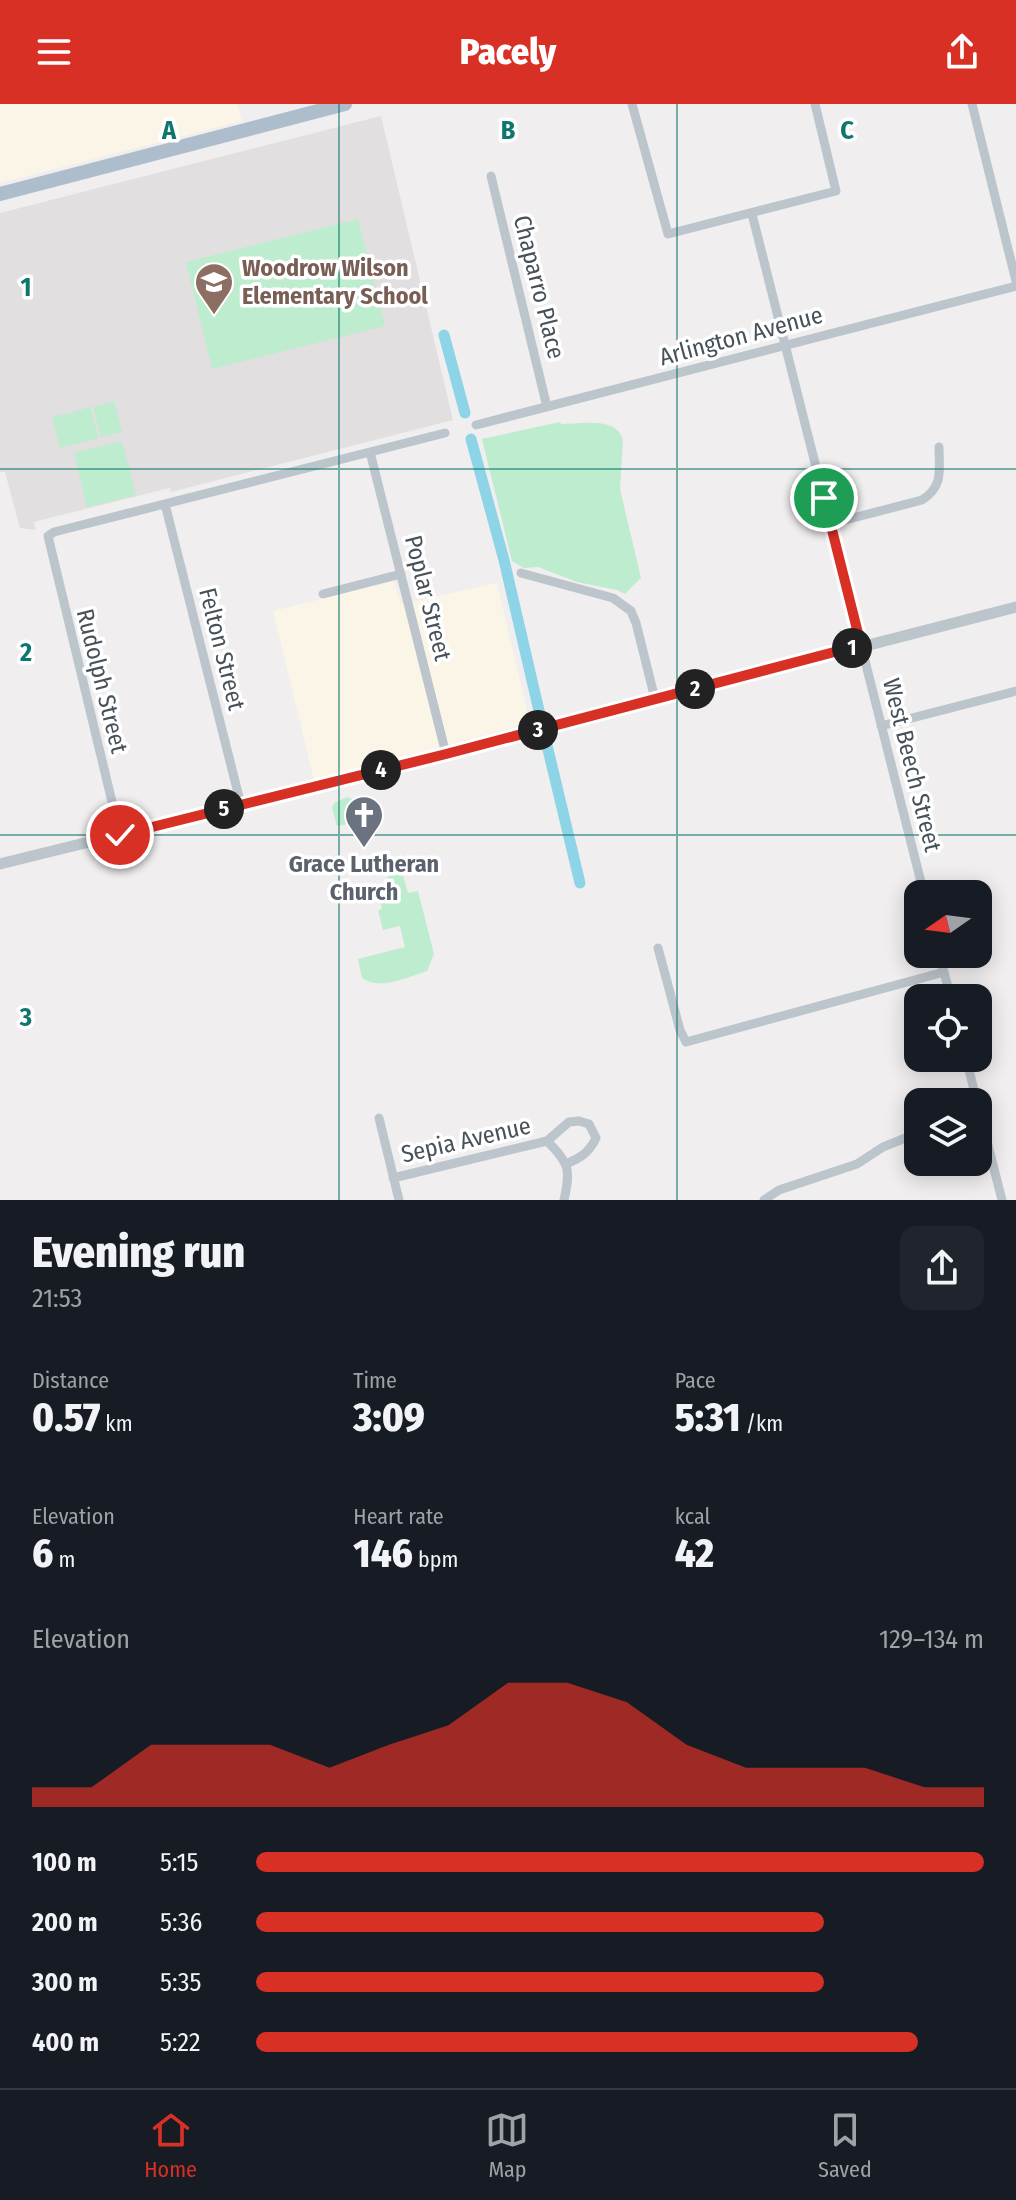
<!DOCTYPE html>
<html lang="en">
<head>
<meta charset="utf-8">
<style>
  body { margin:0; font-family:"Fira Sans Condensed",sans-serif; background:#20242c; color:#f1f3f6; height:100vh; display:flex; flex-direction:column; font-size:30px; white-space:nowrap }
  * { box-sizing:border-box; margin:0 }
  p { font-size:26px; color:#9ea1a6 }
  .icon { flex:none; width:44px; height:44px; fill:none; stroke:currentColor; stroke-width:2; stroke-linecap:round; stroke-linejoin:round }
  .map { position:relative; height:1096px; overflow:hidden }
  .sheet { display:flex; flex-direction:column; background:#171b24; flex:1 }
  .sheet>* { flex:none }
  .needle { width:52px; rotate:256deg }
  .fabs { position:absolute; left:904px; top:776px; display:grid; gap:16px }
  .fabs a { display:grid; place-items:center; width:88px; height:88px; border-radius:16px; background:#171b24; box-shadow:0 4px 20px #0003; font-size:40px }
  .pin { position:absolute; display:grid; place-items:center; width:68px; height:68px; color:#fff; margin:-34px; border:4px solid #fff; border-radius:50%; box-shadow:0 2px 8px #0007 }
  .km { position:absolute; width:40px; height:40px; margin:-20px; border-radius:50%; background:#222; color:#fff; font-size:22px; line-height:40px; text-align:center }
  .round { display:grid; place-items:center; flex:none; width:84px; height:84px; border-radius:16px; background:#20242c }
  .overview { display:flex; align-items:center; justify-content:space-between; height:136px; padding:0 32px }
  h1 { font-size:44px; font-weight:800; line-height:60px }
  .figures { display:grid; grid-template-columns:repeat(3,1fr); gap:12px; height:136px; padding:8px 32px }
  .figures div { display:grid; align-content:center }
  .figures b { font-size:40px; font-weight:800 }
  .figures small { font-size:22px; font-weight:400 }
  .figures p { font-size:22px }
  .chart { height:224px; padding:16px 32px }
  .chart p { display:flex; justify-content:space-between }
  .chart svg { width:100%; height:144px; margin-top:8px; fill:#d93025; opacity:.7 }
  ul { padding:0 32px; list-style:none; font-size:26px }
  li { display:grid; grid-template-columns:128px 96px 1fr; align-items:center; height:60px }
  li i { height:20px; border-radius:10px; background:#d93025 }
  header { display:flex; justify-content:space-between; align-items:center; height:104px; padding:0 32px; background:#d93025; color:#fff; font-size:36px; font-weight:800 }
  .tabs { display:flex; justify-content:space-around; align-items:center; height:112px; border-top:2px solid #363941; background:#171b24; font-size:22px; color:#9ea1a6 }
  .tabs a { display:grid; justify-items:center; gap:4px }
  .tabs .current { color:#d93025 }
  .map>svg:first-child { display:block }
  .commercial { fill:#fbf5e7 }
  .education { fill:#e1dfdf }
  .green { fill:#bdeccf }
  .lines { fill:none; stroke-linecap:round; stroke-linejoin:round }
  .canal { stroke:#8dd4e7; stroke-width:11 }
  .minor { stroke:#bdc5cc; stroke-width:9 }
  .tertiary { stroke:#bdc5cc; stroke-width:11 }
  .primary { stroke:#aebdcb; stroke-width:14 }
  .route-casing { stroke:#fff; stroke-width:16 }
  .route { stroke:#d93025; stroke-width:10 }
  .grid { fill:none; stroke:#0f766e; stroke-width:2; stroke-opacity:0.55 }
  .labels { text-anchor:middle; stroke-width:7; stroke-linejoin:round; paint-order:stroke }
  .education-label { font-size:24px; font-weight:bold; fill:#785e54; stroke:#fff; text-anchor:start }
  .street-label { font-size:24px; fill:#47515a; stroke:#fff }
  .worship-label { font-size:24px; font-weight:bold; fill:#5b616d; stroke:#fff }
  .grid-label { font-size:26px; text-anchor:middle; font-weight:bold; fill:#0f766e; stroke:#fff; stroke-width:7; stroke-linejoin:round; paint-order:stroke }
</style>
</head>
<body>
<header><svg class="icon" aria-label="menu" viewBox="0 0 24 24"><path d="M4 6h16M4 12h16M4 18h16"/></svg>Pacely<svg class="icon" aria-label="share" viewBox="0 0 24 24"><path d="M12 15V3M7 8l5-5 5 5M5 13v7h14v-7"/></svg></header>
<div class="map">
<svg width="1016" height="1096" viewBox="0 0 1016 1096">
  <rect width="100%" height="100%" fill="#f0eeee"/>
  <path class="commercial" d="M0 0H237L242 17 0 79Z
    M394 477 401 500 497 479 530 619 314 676 273 507Z"/>
  <path class="education" d="M381 12 453 316 171 388 170 384 34 418 36 426 20 424 5 368H0V109Z"/>
  <path class="green" d="M358 115 385 222 212 265 186 158Z
    M114 297 122 328 101 333 93 303Z
    M90 303 99 334 60 344 52 313 70 309 74 319 72 308Z
    M560 318 561 320C581 320 617 312 623 336L620 385 641 474 625 490 617 486 577 478 538 463 524 464 512 457 482 335Z
    M122 337 136 391 87 403 74 349Z
    M347 693 355 696 358 716 354 719 337 722 332 704 334 699Z
    M397 767 403 772 408 789 418 787 434 850 427 867C407 873 381 887 362 874L358 855 405 843 400 822 383 826 378 806 382 805 378 788 391 769Z"/>
  <g class="lines">
    <path class="canal" d="M444 231 465 309
      M471 335 504 456 540 611
      M545 633 580 779"/>
    <path class="minor" d="M632 0 668 130 836 87 815 0
      M972 0 1016 177
      M491 72 547 303
      M752 110 924 790
      M476 321 1016 182
      M370 348 446 650
      M165 400 241 701
      M830 420 922 396C944 382 939 366 939 343
      M521 469 613 494 631 507 636 519 655 595
      M323 490 401 470
      M881 622 1016 587
      M120 731 48 432 54 428 445 329
      M658 844 680 926 686 938 944 868
      M939 850 951 894
      M966 954 977 998
      M978 1002 1002 1096
      M379 1014 399 1096
      M547 1037C569 1059 571 1065 564 1096
      M393 1074 547 1037 569 1018 579 1017 589 1020 596 1034C589 1049 580 1054 566 1060
      M764 1096 779 1086 857 1060 883 1043 918 1029"/>
    <path class="tertiary" d="M0 760 446 650 1016 503"/>
    <path class="primary" d="M0 90 345 0"/>
  </g>
  <g class="lines">
    <defs>
      <path id="route" d="M120 731 446 650 861 541 824 394"/>
    </defs>
    <use href="#route" class="route-casing"/>
    <use href="#route" class="route"/>
  </g>
  <path class="grid" d="M339 0V1096M677 0V1096M0 365H1016M0 731H1016"/>
  <defs>
    <symbol id="school-pin" viewBox="-11 -11 22 30"><path d="M0 17L-7.5 6A9.5 9.5 0 1 1 7.5 6Z" fill="#8d6e63" stroke="#fff"/><path d="M0-5L7-2L0 1L-7-2ZM-4 1L0 2.5L4 1V4Q0 6-4 4Z" fill="#fff"/></symbol>
    <symbol id="church-pin" viewBox="-11 -11 22 30"><path d="M0 17L-7.5 6A9.5 9.5 0 1 1 7.5 6Z" fill="#6b7280" stroke="#fff"/><path d="M-1.2-6h2.4v3.5h3.3v2.4h-3.3V6h-2.4V-.1h-3.3v-2.4h3.3Z" fill="#fff"/></symbol>
  </defs>
  <g fill-rule="evenodd">
    <use href="#school-pin" x="192" y="156" width="44" height="60"/>
    <use href="#church-pin" x="342" y="689" width="44" height="60"/>
  </g>
  <g class="labels">
    <g class="education-label">
      <text x="242" y="172">Woodrow Wilson<tspan x="242" dy="28">Elementary School</tspan></text>
    </g>
    <g class="street-label">
      <text transform="translate(539 183) rotate(76)" y="8">Chaparro Place</text>
      <text transform="translate(741 232) rotate(-15)" y="8">Arlington Avenue</text>
      <text transform="translate(428 494) rotate(76)" y="8">Poplar Street</text>
      <text transform="translate(222 545) rotate(76)" y="8">Felton Street</text>
      <text transform="translate(102 577) rotate(76)" y="8">Rudolph Street</text>
      <text transform="translate(912 661) rotate(76)" y="8">West Beech Street</text>
      <text transform="translate(466 1036) rotate(-13)" y="8">Sepia Avenue</text>
    </g>
    <g class="worship-label">
      <text x="364" y="768">Grace Lutheran<tspan x="364" dy="28">Church</tspan></text>
    </g>
  </g>
  <g class="grid-label">
    <text x="169" y="35">A</text>
    <text x="508" y="35">B</text>
    <text x="847" y="35">C</text>
    <text x="26" y="192">1</text>
    <text x="26" y="557">2</text>
    <text x="26" y="922">3</text>
  </g>
</svg>
<div class="fabs">
<a><svg class="needle" viewBox="-14 -14 28 28"><path d="M0-13l5 13h-10z" fill="#e53935"/><path d="M0 13l5-13h-10z" fill="#9ea1a6"/></svg></a>
<a><svg class="icon" aria-label="locate" viewBox="0 0 24 24"><circle cx="12" cy="12" r="6"/><path d="M12 2v4M12 18v4M2 12h4M18 12h4"/></svg></a>
<a><svg class="icon" aria-label="layers" viewBox="0 0 24 24"><path d="M12 4l9 5-9 5-9-5zM3 14l9 5 9-5"/></svg></a>
</div>
<div class="pin" style="left:824px;top:394px;background:#1e9e55"><svg class="icon" aria-label="arrive" viewBox="0 0 24 24"><path d="M6 21V4h12l-3 4 3 4H6"/></svg></div>
<div class="pin" style="left:120px;top:731px;background:#d93025"><svg class="icon" aria-label="check" viewBox="0 0 24 24"><path d="M5 12l5 5 9-10"/></svg></div>
<b class="km" style="left:852px;top:544px">1</b>
<b class="km" style="left:695px;top:585px">2</b>
<b class="km" style="left:538px;top:626px">3</b>
<b class="km" style="left:381px;top:666px">4</b>
<b class="km" style="left:224px;top:705px">5</b>
</div>
<section class="sheet">
<div class="overview"><div><h1>Evening run</h1><p>21:53</p></div><a class="round"><svg class="icon" aria-label="share" viewBox="0 0 24 24"><path d="M12 15V3M7 8l5-5 5 5M5 13v7h14v-7"/></svg></a></div>
<div class="figures">
<div><p>Distance</p><b>0.57<small> km</small></b></div>
<div><p>Time</p><b>3:09</b></div>
<div><p>Pace</p><b>5:31<small> /km</small></b></div>
</div>
<div class="figures">
<div><p>Elevation</p><b>6<small> m</small></b></div>
<div><p>Heart rate</p><b>146<small> bpm</small></b></div>
<div><p>kcal</p><b>42</b></div>
</div>
<div class="chart"><p><span>Elevation</span>129–134 m</p>
<svg viewBox="0 0 160 44" preserveAspectRatio="none"><path d="M0 44V38L10 38L20 25L30 25L40 25L50 32L60 25L70 19L80 6L90 6L100 12L110 25L120 32L130 32L140 32L150 38L160 38V44z"/></svg>
</div>
<ul>
<li><b>100 m</b>5:15<i style="width:100%"></i></li>
<li><b>200 m</b>5:36<i style="width:78%"></i></li>
<li><b>300 m</b>5:35<i style="width:78%"></i></li>
<li><b>400 m</b>5:22<i style="width:91%"></i></li>
</ul>
</section>
<nav class="tabs">
<a class="current"><svg class="icon" aria-label="home" viewBox="0 0 24 24"><path d="M3 11l9-7 9 7M6 9v11h12V9"/></svg>Home</a>
<a><svg class="icon" aria-label="map" viewBox="0 0 24 24"><path d="M3 6l6-2 6 2 6-2v14l-6 2-6-2-6 2zM9 4v14M15 6v14"/></svg>Map</a>
<a><svg class="icon" aria-label="saved" viewBox="0 0 24 24"><path d="M7 4h10v16l-5-4-5 4z"/></svg>Saved</a>
</nav>
</body>
</html>
